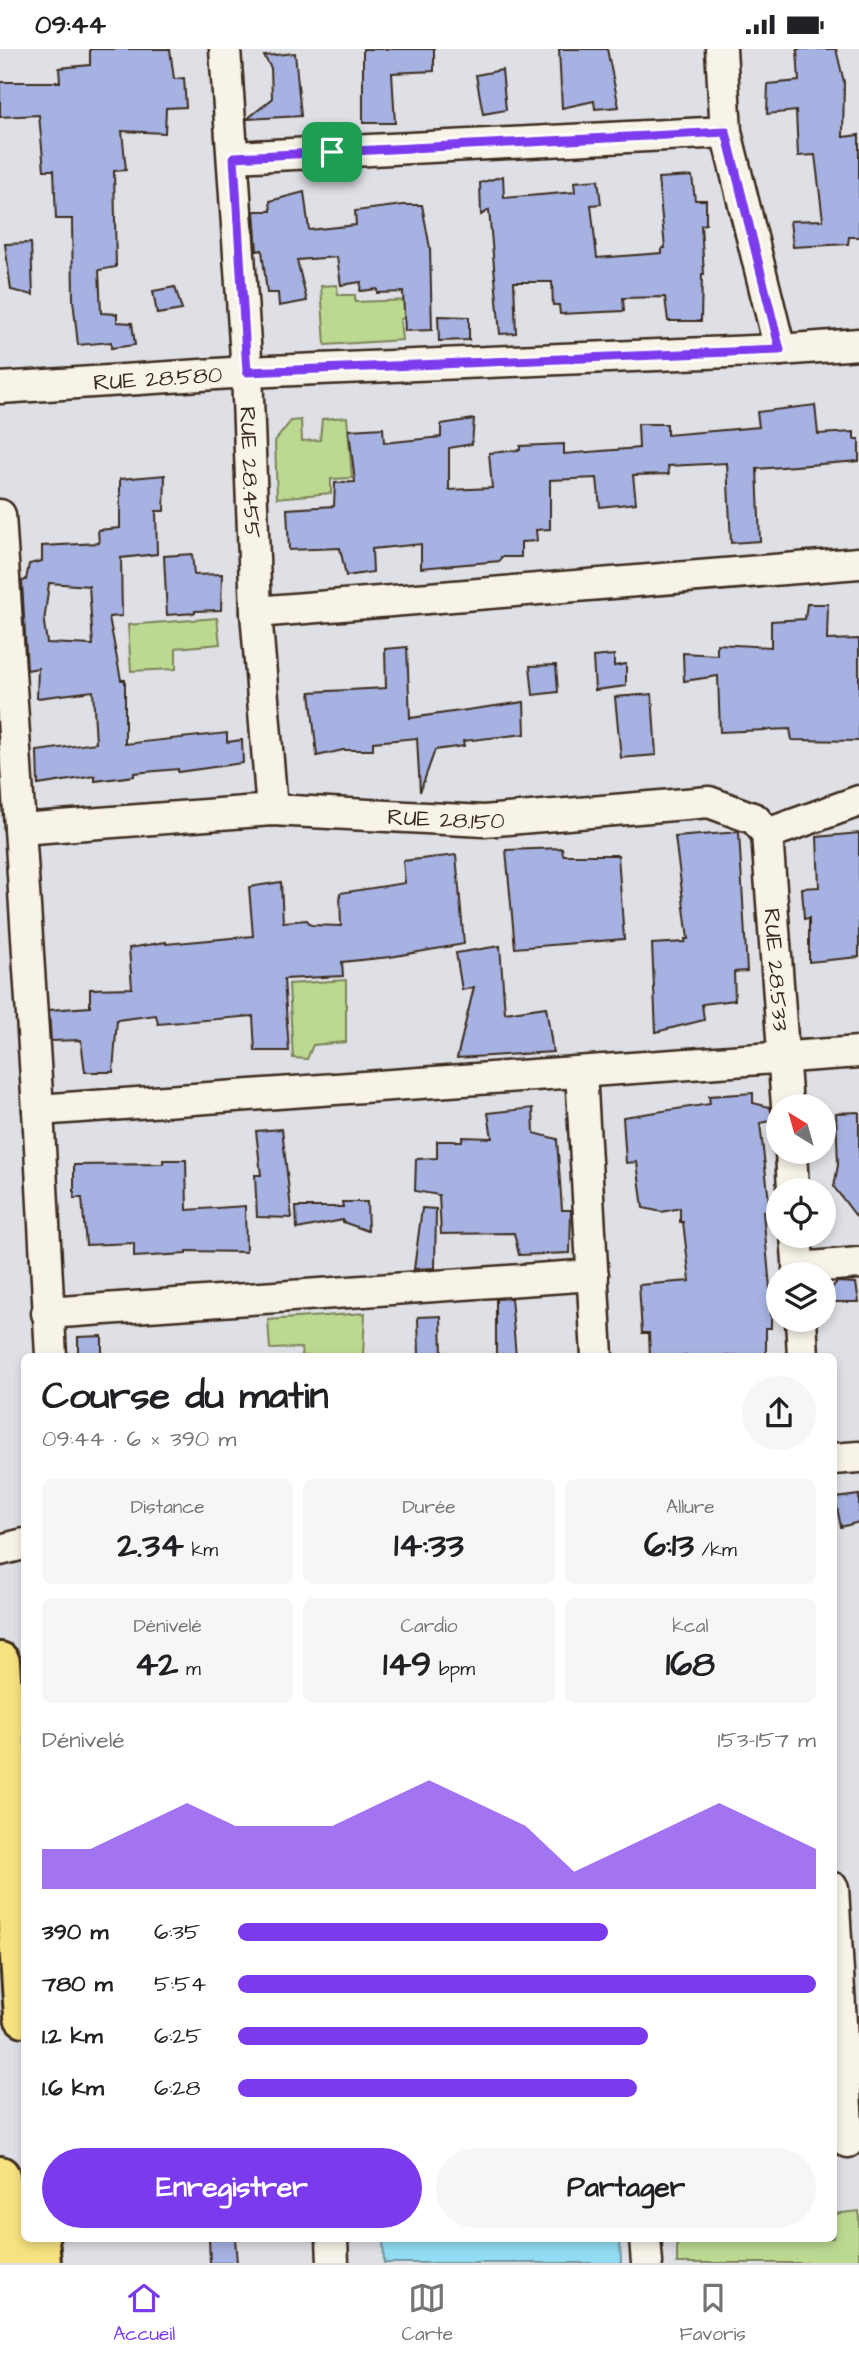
<!DOCTYPE html>
<html lang="fr">
<head>
<meta charset="utf-8">
<style>
  body { margin:0; font-family:"Architects Daughter",sans-serif; background:#f6f6f6; color:#202124; height:100vh; display:flex; flex-direction:column; font-size:26px; white-space:nowrap }
  * { box-sizing:border-box; margin:0 }
  p { font-size:23px; color:#757577 }
  .icon { flex:none; width:38px; height:38px; fill:none; stroke:currentColor; stroke-width:2; stroke-linecap:round; stroke-linejoin:round }
  .map { position:relative; flex:1; overflow:hidden }
  .drawer { position:absolute; left:21px; top:1304px; width:816px; height:889px; display:flex; flex-direction:column; background:#fff; border-radius:10px; box-shadow:0 4px 10px #0003 }
  .drawer>* { flex:none }
  .needle { width:46px; rotate:323deg }
  .buttons { position:absolute; left:766px; top:1045px; display:grid; gap:14px }
  .buttons a { display:grid; place-items:center; width:70px; height:70px; border-radius:50%; background:#fff; box-shadow:0 4px 10px #0003; font-size:35px }
  .pin { position:absolute; display:grid; place-items:center; width:60px; height:60px; color:#fff; margin:-30px; border-radius:14px; box-shadow:0 4px 10px #0006 }
  .round { display:grid; place-items:center; flex:none; width:74px; height:74px; border-radius:37px; background:#f6f6f6 }
  .headline { display:flex; align-items:center; justify-content:space-between; height:119px; padding:0 21px }
  h1 { font-size:38px; font-weight:700; line-height:52px }
  .stats { display:grid; grid-template-columns:repeat(3,1fr); gap:10px; height:119px; padding:7px 21px }
  .stats div { display:grid; align-content:center; border-radius:10px; background:#f6f6f6; text-align:center }
  .stats b { font-size:35px; font-weight:700 }
  .stats small { font-size:19px; font-weight:400 }
  .stats p { font-size:19px }
  .chart { height:196px; padding:14px 21px }
  .chart p { display:flex; justify-content:space-between }
  .chart svg { width:100%; height:126px; margin-top:7px; fill:#7c3aed; opacity:.7 }
  .primary-button { display:flex; gap:14px; margin-top:auto; padding:14px 21px }
  .primary-button a { flex:1; height:80px; border-radius:42px; background:#7c3aed; color:#fff; font-size:28px; font-weight:700; line-height:80px; text-align:center }
  .primary-button a+a { background:#f6f6f6; color:#202124 }
  ul { padding:0 21px; list-style:none; font-size:23px }
  li { display:grid; grid-template-columns:112px 84px 1fr; align-items:center; height:52px }
  li i { height:18px; border-radius:9px; background:#7c3aed }
  .status { display:flex; justify-content:space-between; align-items:center; height:49px; padding:0 35px; background:#fff; direction:ltr }
  .status svg { height:19px; fill:currentColor }
  .dock { display:flex; justify-content:space-around; align-items:center; height:98px; border-top:2px solid #e0e0e0; background:#fff; font-size:19px; color:#757577 }
  .dock a { display:grid; justify-items:center; gap:4px }
  .dock .on { color:#7c3aed }
  .map>svg:first-child { display:block }
  .green { fill:#bcd992; stroke:#7c8258; stroke-width:2 }
  .water { fill:#93ddf4; stroke:#70959e; stroke-width:2 }
  .building { fill:#a6b3e2; stroke:#3b2a1e; stroke-width:2; fill-rule:evenodd }
  .lines { fill:none; stroke-linecap:round; stroke-linejoin:round }
  .minor-casing { stroke:#3b2a1e; stroke-width:35 }
  .major-casing { stroke:#3b2a1e; stroke-width:44 }
  .minor { stroke:#f7f3e8; stroke-width:30 }
  .major { stroke:#f7e281; stroke-width:38 }
  .route-casing { stroke:#fff; stroke-width:14 }
  .route { stroke:#7c3aed; stroke-width:9 }
  .labels { text-anchor:middle; stroke-width:6; stroke-linejoin:round; paint-order:stroke }
  .street-label { font-size:23px; fill:#3b2a1e; stroke:#f7f3e8 }
</style>
</head>
<body>
<div class="status"><b>09:44</b><svg viewBox="0 0 49 12"><path d="M0 12V9h3v3zM5 12V6h3v6zM10 12V3h3v9zM15 12V0h3v12zM26 1h20v11H26zM47 4h2v5h-2z"/></svg></div>
<div class="map">
<svg width="859" height="2214" viewBox="0 0 859 2214">
  <rect width="100%" height="100%" fill="#dfe0e6"/>
  <filter id="ink" filterUnits="userSpaceOnUse"><feTurbulence type="fractalNoise" baseFrequency=".0143" numOctaves="2"/><feDisplacementMap in="SourceGraphic" scale="14" xChannelSelector="R" yChannelSelector="G"/><feConvolveMatrix kernelMatrix="1 2 1 2 8 2 1 2 1" color-interpolation-filters="sRGB"/></filter>
  <g filter="url(#ink)">
    <path class="green" d="M337 236 338 246H355V253L411 251 413 268 400 270 402 291 325 296 321 237Z
      M347 368 352 429 331 430V444L277 449 275 392 291 372 301 371 302 392 320 391 322 370Z
      M217 569 220 595 176 599V620L131 622 128 576Z
      M346 931V993L313 996 307 1010 293 1009 289 935Z
      M365 1264 363 1307H302L301 1299 270 1300 268 1271Z
      M859 2162V2214H677V2189H833V2165Z"/>
    <path class="water" d="M383 2189H620L621 2214H384Z"/>
    <path class="building" d="M90 0H170L174 30 184 29 186 58 166 59 165 84 122 82 126 121 114 122 116 218 99 221 101 264 117 265V273L132 274 135 296 111 299V293L78 296 73 251 72 170H56L54 121H44L39 66 0 68V33H60L59 19 90 16Z
      M363 0H434V22L392 24 395 74H363Z
      M559 0H607L619 58 595 60 594 52 562 59Z
      M797 0H836L844 33 843 88 859 86V188H849L848 195 793 198 790 172 823 171 815 106 798 107 796 62 767 65 768 35 799 32Z
      M295 4 301 67 247 70 272 50 271 19 264 7Z
      M502 21 506 61 483 65 476 26Z
      M503 127 504 149 575 143 574 133 598 131 601 155 591 156 597 209 662 204V199H665L658 129 692 127 695 151H706V175L701 176 704 225H702L701 272H668L665 248 623 249 624 262 560 265 559 256H553L552 233H514L516 284 500 285 489 161 481 166 480 134Z
      M304 143 309 181 356 176 355 162 403 156H422L430 199 432 281 405 282 403 243 377 244V240L360 242 361 233 341 236 337 208 297 211 307 252 279 257 278 244H267L262 201 257 202 254 162H271L270 152Z
      M31 194 33 246 11 241 5 195Z
      M175 238 182 261 157 265 153 242Z
      M438 267 469 268V291L439 292Z
      M815 356 818 385 854 383V390H859V412L757 420 760 492 731 494 727 414 668 417 669 425 633 426 636 454 600 458 597 429 550 431V480L536 481 537 492 521 493V508H501L500 512 421 519V495L372 500 373 523 346 527 340 499 289 501 287 460 334 457 335 434 355 433 349 381 383 379 384 394 441 388V375L474 370 472 395 449 399V441L492 439 489 404 520 401V397L564 395V405L639 399 638 375H667V386L759 378 757 363Z
      M165 426 164 462H156L157 505 121 509 122 567 109 568 121 631H125V695L227 684V693L242 691 243 714 178 723V720L134 724V727L95 732V727L38 736 37 702 96 694 93 642 37 649 38 619 27 621 22 532 26 531 29 515 42 512V497L99 494 98 481 120 479V430ZM49 534 89 537 93 596 47 594 44 574Z
      M192 505 194 526 222 525 221 561 195 562V564L167 566 164 507Z
      M807 555H828L827 591 859 590V692L792 691 790 680 720 683 718 627 684 632 683 604 717 606V595L771 598V572L805 570Z
      M407 598 410 669 524 653 525 685 463 692 464 697 435 701 420 743 417 689 373 693V701H343L317 707 310 643 386 639 385 600Z
      M614 606V617L626 615V637L595 641 593 608Z
      M556 616 558 643 533 646 530 617Z
      M652 645 656 706 621 709 615 648Z
      M739 783 747 922 734 923 735 951 702 955 704 971 656 983 652 895 685 893V890H688L675 788Z
      M859 784V908L809 913V869L804 870 802 839 819 838 817 788Z
      M562 799 563 806H618L624 890 515 899 506 801Z
      M456 806 464 895 390 908 342 913 343 927 284 930 289 1002H255L253 967 158 975 156 966 117 971 113 1023H85L81 991 51 992 49 961 90 958V940L132 939 129 899 166 893V895L253 887 249 838 281 833 283 873 307 871 311 876 341 877 340 844 405 834 403 812Z
      M500 897 505 964 546 958 553 1003 457 1009 474 938 462 941 456 904Z
      M753 1044V1054L770 1058 772 1066 777 1071 760 1074 770 1161 763 1162 771 1250V1279H766V1307H650L649 1284H642L639 1236 690 1232 683 1173H680V1159L662 1163 643 1159 637 1113 626 1114 623 1068 710 1055 709 1047Z
      M533 1059 534 1084 557 1090 562 1161H571L570 1204 519 1206 514 1184 441 1185 439 1146 415 1142 416 1110 437 1109V1092H462V1088L492 1089 488 1064Z
      M859 1063V1171L834 1138 838 1116 836 1064Z
      M282 1080 292 1169 257 1168 255 1126H261L256 1082Z
      M163 1111H186L187 1161 245 1157 246 1203 186 1202V1205L134 1208V1194L86 1196 82 1149H74V1116L163 1115Z
      M342 1153H367L368 1182 343 1173V1171L297 1180 296 1158H343Z
      M422 1159 436 1160 435 1219 414 1220Z
      M837 1233 856 1234 859 1253H824V1247Z
      M511 1249 516 1307H496V1250Z
      M441 1267 442 1307H419L418 1268Z
      M102 1287V1307H78V1288Z
      M859 1446V1473L841 1478 835 1449Z
      M209 2189H235L237 2214H210Z"/>
    <g class="lines">
      <defs>
        <g id="minor">
          <path id="s1" d="M225 0 247 323 256 563 272 761"/>
          <path d="M721 0 726 83 780 301"/>
          <path d="M234 108 726 83"/>
          <path id="s2" d="M0 339 247 323 780 301 859 295"/>
          <path d="M0 466 38 1061 51 1307"/>
          <path d="M256 563 859 514"/>
          <path id="s3" d="M20 780 272 761 484 772 709 753 755 770 767 785 859 752"/>
          <path id="s4" d="M767 785 787 1057"/>
          <path d="M581 1023 597 1307"/>
          <path d="M38 1061 859 1003"/>
          <path d="M791 1102 793 1141"/>
          <path d="M796 1186 799 1225"/>
          <path d="M798 1219 859 1214"/>
          <path d="M47 1264 593 1226"/>
          <path d="M801 1270 803 1307"/>
          <path d="M833 1410 859 1408"/>
          <path d="M0 1501 24 1495"/>
          <path d="M833 1839 848 2093"/>
          <path d="M0 2146 24 2144"/>
          <path d="M332 2189 333 2214"/>
          <path d="M645 2189 647 2214"/>
        </g>
        <path id="major" d="M0 1613 24 1968
          M0 2127 5 2214
          M39 2189 41 2214"/>
      </defs>
      <use href="#minor" class="minor-casing"/>
      <use href="#major" class="major-casing"/>
      <use href="#minor" class="minor"/>
      <use href="#major" class="major"/>
    </g>
  </g>
  <g class="lines" filter="url(#ink)">
    <defs>
      <path id="route" d="M726 83 780 301 247 323 234 108Z"/>
    </defs>
    <use href="#route" class="route-casing"/>
    <use href="#route" class="route"/>
  </g>
  <g class="labels">
    <g class="street-label">
      <text dy="8" stroke="none"><textPath href="#s2" startOffset="158">RUE 28.580</textPath></text>
      <text dy="8" stroke="none"><textPath href="#s1" startOffset="424">RUE 28.455</textPath></text>
      <text dy="8" stroke="none"><textPath href="#s3" startOffset="427">RUE 28.150</textPath></text>
      <text dy="8" stroke="none"><textPath href="#s4" startOffset="136">RUE 28.533</textPath></text>
    </g>
  </g>
</svg>
<div class="buttons">
<a><svg class="needle" viewBox="-14 -14 28 28"><path d="M0-13l5 13h-10z" fill="#e53935"/><path d="M0 13l5-13h-10z" fill="#757577"/></svg></a>
<a><svg class="icon" aria-label="locate" viewBox="0 0 24 24"><circle cx="12" cy="12" r="6"/><path d="M12 2v4M12 18v4M2 12h4M18 12h4"/></svg></a>
<a><svg class="icon" aria-label="layers" viewBox="0 0 24 24"><path d="M12 4l9 5-9 5-9-5zM3 14l9 5 9-5"/></svg></a>
</div>
<div class="pin" style="left:332px;top:103px;background:#1e9e55"><svg class="icon" aria-label="arrive" viewBox="0 0 24 24"><path d="M6 21V4h12l-3 4 3 4H6"/></svg></div>
<section class="drawer">
<div class="headline"><div><h1>Course du matin</h1><p>09:44 · 6 × 390 m</p></div><a class="round"><svg class="icon" aria-label="share" viewBox="0 0 24 24"><path d="M12 15V3M7 8l5-5 5 5M5 13v7h14v-7"/></svg></a></div>
<div class="stats">
<div><p>Distance</p><b>2.34<small> km</small></b></div>
<div><p>Durée</p><b>14:33</b></div>
<div><p>Allure</p><b>6:13<small> /km</small></b></div>
</div>
<div class="stats">
<div><p>Dénivelé</p><b>42<small> m</small></b></div>
<div><p>Cardio</p><b>149<small> bpm</small></b></div>
<div><p>kcal</p><b>168</b></div>
</div>
<div class="chart"><p><span>Dénivelé</span>153–157 m</p>
<svg viewBox="0 0 160 44" preserveAspectRatio="none"><path d="M0 44V30L10 30L20 22L30 14L40 22L50 22L60 22L70 14L80 6L90 14L100 22L110 38L120 30L130 22L140 14L150 22L160 30V44z"/></svg>
</div>
<ul>
<li><b>390 m</b>6:35<i style="width:64%"></i></li>
<li><b>780 m</b>5:54<i style="width:100%"></i></li>
<li><b>1.2 km</b>6:25<i style="width:71%"></i></li>
<li><b>1.6 km</b>6:28<i style="width:69%"></i></li>
</ul>
<div class="primary-button"><a>Enregistrer</a><a>Partager</a></div>
</section>
</div>
<nav class="dock">
<a class="on"><svg class="icon" aria-label="home" viewBox="0 0 24 24"><path d="M3 11l9-7 9 7M6 9v11h12V9"/></svg>Accueil</a>
<a><svg class="icon" aria-label="map" viewBox="0 0 24 24"><path d="M3 6l6-2 6 2 6-2v14l-6 2-6-2-6 2zM9 4v14M15 6v14"/></svg>Carte</a>
<a><svg class="icon" aria-label="saved" viewBox="0 0 24 24"><path d="M7 4h10v16l-5-4-5 4z"/></svg>Favoris</a>
</nav>
</body>
</html>
